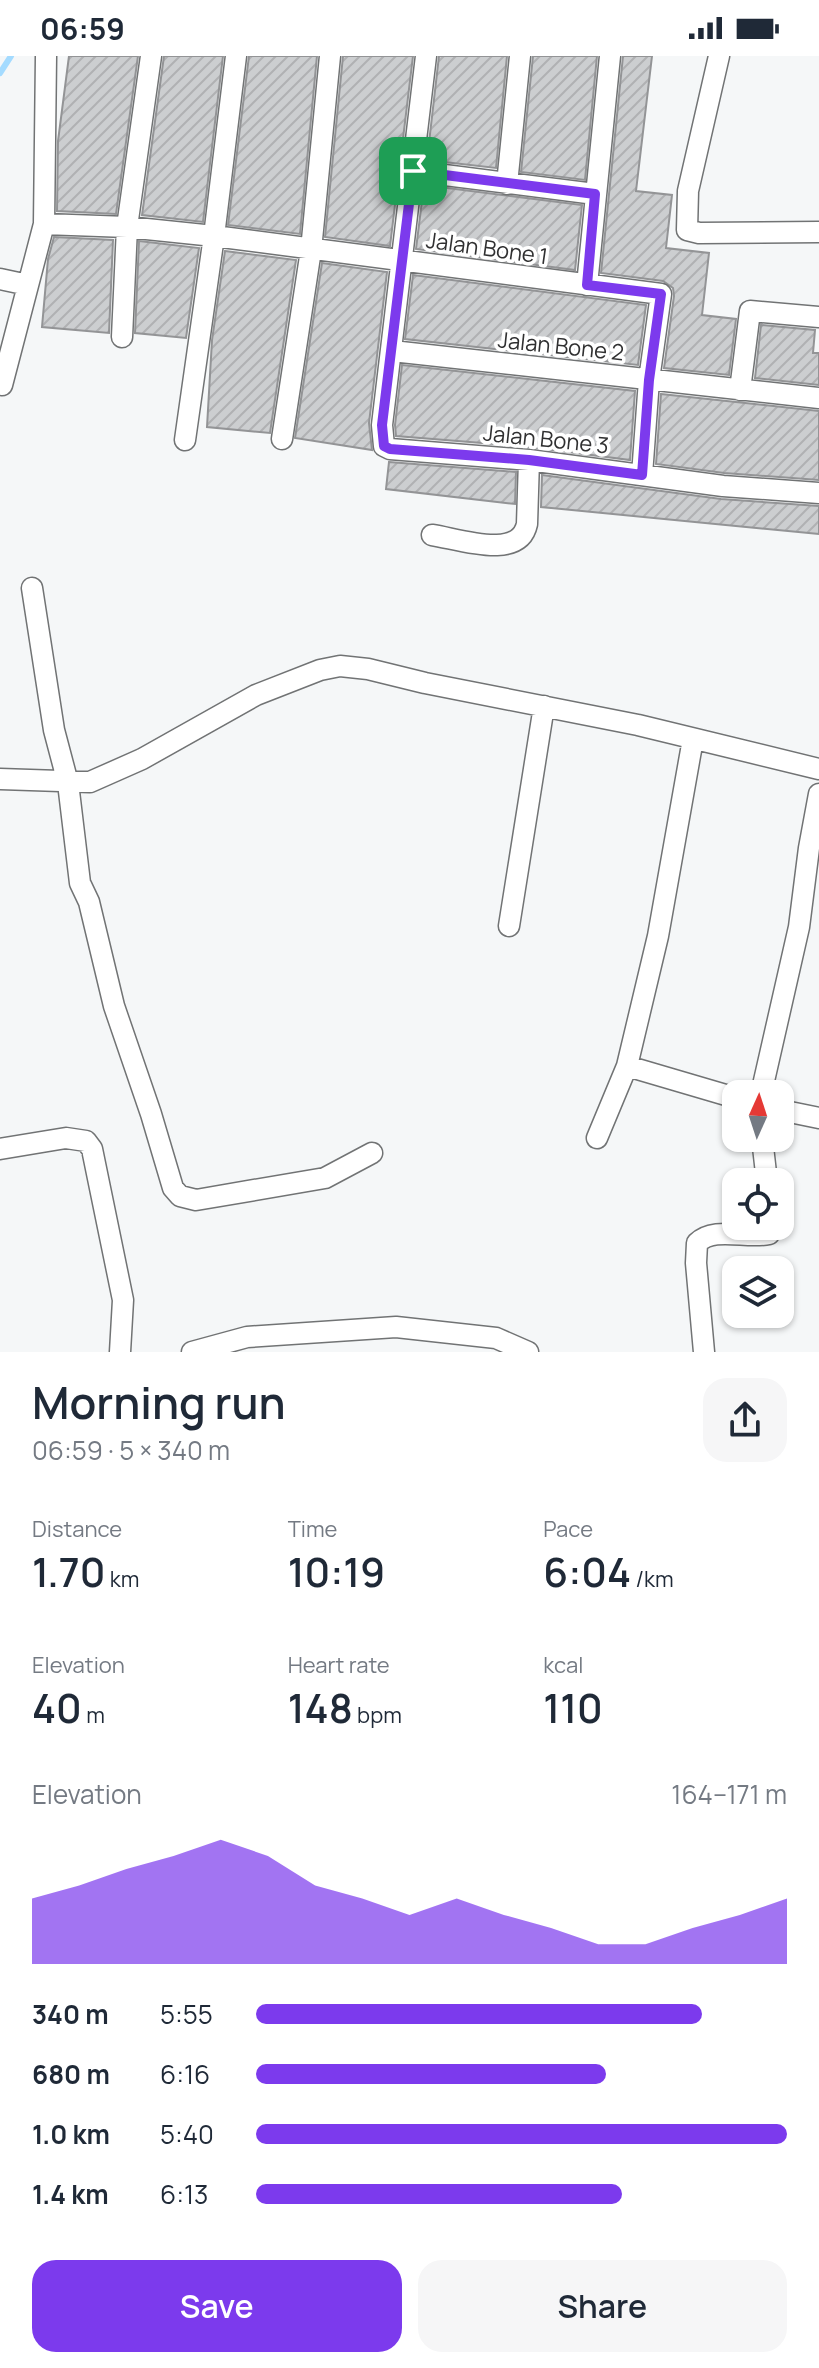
<!DOCTYPE html>
<html lang="en">
<head>
<meta charset="utf-8">
<style>
  body { margin:0; font-family:Manrope,sans-serif; background:#f6f6f7; color:#1f2937; height:100vh; display:flex; flex-direction:column; font-size:30px; white-space:nowrap }
  * { box-sizing:border-box; margin:0 }
  p { font-size:26px; color:#747a83 }
  .icon { flex:none; width:44px; height:44px; fill:none; stroke:currentColor; stroke-width:2; stroke-linecap:round; stroke-linejoin:round }
  .map { position:relative; height:1296px; overflow:hidden }
  .side { display:flex; flex-direction:column; background:#fff; flex:1 }
  .side>* { flex:none }
  .needle { width:52px; rotate:3deg }
  .controls { position:absolute; left:722px; top:1024px; display:grid; gap:16px }
  .controls a { display:grid; place-items:center; width:72px; height:72px; border-radius:16px; background:#fff; box-shadow:0 2px 6px #0004; font-size:40px }
  .pin { position:absolute; display:grid; place-items:center; width:68px; height:68px; color:#fff; margin:-34px; border-radius:16px; box-shadow:0 4px 12px #0006 }
  .round { display:grid; place-items:center; flex:none; width:84px; height:84px; border-radius:24px; background:#f6f6f7 }
  .headline { display:flex; align-items:center; justify-content:space-between; height:136px; padding:0 32px }
  h1 { font-size:44px; font-weight:600; line-height:60px }
  .figures { display:grid; grid-template-columns:repeat(3,1fr); gap:12px; height:136px; padding:8px 32px }
  .figures div { display:grid; align-content:center }
  .figures b { font-size:40px; font-weight:600 }
  .figures small { font-size:22px; font-weight:400 }
  .figures p { font-size:22px }
  .chart { height:224px; padding:16px 32px }
  .chart p { display:flex; justify-content:space-between }
  .chart svg { width:100%; height:144px; margin-top:8px; fill:#7c3aed; opacity:.7 }
  .primary-button { display:flex; gap:16px; margin-top:auto; padding:16px 32px }
  .primary-button a { flex:1; height:92px; border-radius:24px; background:#7c3aed; color:#fff; font-size:32px; font-weight:600; line-height:92px; text-align:center }
  .primary-button a+a { background:#f6f6f7; color:#1f2937 }
  ul { padding:0 32px; list-style:none; font-size:26px }
  li { display:grid; grid-template-columns:128px 96px 1fr; align-items:center; height:60px }
  li i { height:20px; border-radius:10px; background:#7c3aed }
  .status { display:flex; justify-content:space-between; align-items:center; height:56px; padding:0 40px; background:#fff; direction:ltr }
  .status svg { height:22px; fill:currentColor }
  .map>svg:first-child { display:block }
  .lines { fill:none; stroke-linecap:round; stroke-linejoin:round }
  .stream { stroke:#a4dbff; stroke-width:6 }
  .building { fill:url(#building-hatch); stroke:#939496; stroke-width:2 }
  .minor-casing { stroke:#717374; stroke-width:23 }
  .minor { stroke:#fff; stroke-width:20 }
  .route-casing { stroke:#fff; stroke-width:16 }
  .route { stroke:#7c3aed; stroke-width:10 }
  .labels { text-anchor:middle; stroke-width:7; stroke-linejoin:round; paint-order:stroke }
  .street-label { font-size:22px; fill:#303031; stroke:#fff }
</style>
</head>
<body>
<div class="status"><b>06:59</b><svg viewBox="0 0 49 12"><path d="M0 12V9h3v3zM5 12V6h3v6zM10 12V3h3v9zM15 12V0h3v12zM26 1h20v11H26zM47 4h2v5h-2z"/></svg></div>
<div class="map">
<svg width="819" height="1296" viewBox="0 0 819 1296">
  <defs>
    <pattern id="building-hatch" width="6" height="6" patternUnits="userSpaceOnUse" patternTransform="scale(2)"><rect width="6" height="6" fill="#ccced0"/><path d="M-1 1l2-2M0 6l6-6M5 7l2-2" fill="none" stroke="#b0b1b3"/></pattern>
  </defs>
  <rect width="100%" height="100%" fill="#f5f7f8"/>
  <g class="lines">
    <path class="stream" d="M0 17 11 0"/>
  </g>
  <path class="building" d="M69 0H138L116 158 57 155 58 85Z
    M164 0H223L203 166 142 159Z
    M249 0H317L300 178 228 169Z
    M343 0H413L390 190 325 181Z
    M439 0H507L496 112 427 104Z
    M533 0H597L585 124 521 116Z
    M623 0H652L636 135 672 139 666 192 709 197 702 259 736 263 729 319 664 312 674 240 673 232 663 225 601 217Z
    M424 129 582 149 575 214 416 193Z
    M54 181 113 184 109 277 42 271 48 203Z
    M139 185 199 192 186 282 135 277Z
    M225 195 296 204 270 377 207 371 212 284Z
    M322 207 387 216 369 367 372 394 295 382Z
    M413 219 646 249 638 309 405 283Z
    M761 269 815 274 813 297H819V329L755 322Z
    M402 309 635 335 630 404 530 391 396 380 395 369Z
    M661 338 819 355V424L724 417 656 408Z
    M389 406 516 416 515 448 386 433Z
    M542 419 721 443 819 450V478L541 451Z"/>
  <g class="lines">
    <defs>
      <path id="minor" d="M426 0 382 369 384 390 390 393 529 404 723 430 819 437
        M719 0 688 135 687 174 699 177 819 176
        M413 115 595 138
        M507 128 520 0
        M44 168 127 171 214 180 661 238 649 324 642 419
        M0 223 28 229
        M587 229 610 0
        M122 281 127 171 151 0
        M392 295 819 342
        M2 329 44 168 46 0
        M740 334 750 255 819 261
        M282 383 311 194 330 0
        M185 384 214 180 236 0
        M432 479C459 483 519 505 527 468L529 404
        M32 532 54 674 68 727 80 827 89 846 114 950 151 1058 173 1132 180 1140 196 1144 325 1122 372 1097
        M0 723 90 726 142 703 256 639 320 614 340 610 368 613 425 627 638 669 819 713
        M509 870 544 650
        M627 1010 736 1042
        M761 1038 799 871 809 792 819 738
        M780 1054 819 1062
        M597 1082 627 1010 658 880 693 683
        M762 1082 767 1126
        M0 1093 66 1082 86 1085 92 1093 123 1244 120 1296
        M192 1296 247 1281 396 1271 496 1282 528 1296
        M704 1296 696 1207 697 1187C714 1170 746 1183 769 1178L772 1170"/>
    </defs>
    <use href="#minor" class="minor-casing"/>
    <use href="#minor" class="minor"/>
  </g>
  <g class="lines">
    <defs>
      <path id="route" d="M413 115 595 138 587 229 661 238 649 324 642 419 529 404 390 393 384 390 382 369Z"/>
    </defs>
    <use href="#route" class="route-casing"/>
    <use href="#route" class="route"/>
  </g>
  <g class="labels">
    <g class="street-label">
      <text transform="translate(487 192) rotate(8)" y="8">Jalan Bone 1</text>
      <text transform="translate(561 290) rotate(6)" y="8">Jalan Bone 2</text>
      <text transform="translate(546 383) rotate(6)" y="8">Jalan Bone 3</text>
    </g>
  </g>
</svg>
<div class="controls">
<a><svg class="needle" viewBox="-14 -14 28 28"><path d="M0-13l5 13h-10z" fill="#e53935"/><path d="M0 13l5-13h-10z" fill="#747a83"/></svg></a>
<a><svg class="icon" aria-label="locate" viewBox="0 0 24 24"><circle cx="12" cy="12" r="6"/><path d="M12 2v4M12 18v4M2 12h4M18 12h4"/></svg></a>
<a><svg class="icon" aria-label="layers" viewBox="0 0 24 24"><path d="M12 4l9 5-9 5-9-5zM3 14l9 5 9-5"/></svg></a>
</div>
<div class="pin" style="left:413px;top:115px;background:#1e9e55"><svg class="icon" aria-label="arrive" viewBox="0 0 24 24"><path d="M6 21V4h12l-3 4 3 4H6"/></svg></div>
</div>
<section class="side">
<div class="headline"><div><h1>Morning run</h1><p>06:59 · 5 × 340 m</p></div><a class="round"><svg class="icon" aria-label="share" viewBox="0 0 24 24"><path d="M12 15V3M7 8l5-5 5 5M5 13v7h14v-7"/></svg></a></div>
<div class="figures">
<div><p>Distance</p><b>1.70<small> km</small></b></div>
<div><p>Time</p><b>10:19</b></div>
<div><p>Pace</p><b>6:04<small> /km</small></b></div>
</div>
<div class="figures">
<div><p>Elevation</p><b>40<small> m</small></b></div>
<div><p>Heart rate</p><b>148<small> bpm</small></b></div>
<div><p>kcal</p><b>110</b></div>
</div>
<div class="chart"><p><span>Elevation</span>164–171 m</p>
<svg viewBox="0 0 160 44" preserveAspectRatio="none"><path d="M0 44V24L10 20L20 15L30 11L40 6L50 11L60 20L70 24L80 29L90 24L100 29L110 33L120 38L130 38L140 33L150 29L160 24V44z"/></svg>
</div>
<ul>
<li><b>340 m</b>5:55<i style="width:84%"></i></li>
<li><b>680 m</b>6:16<i style="width:66%"></i></li>
<li><b>1.0 km</b>5:40<i style="width:100%"></i></li>
<li><b>1.4 km</b>6:13<i style="width:69%"></i></li>
</ul>
<div class="primary-button"><a>Save</a><a>Share</a></div>
</section>
</body>
</html>
